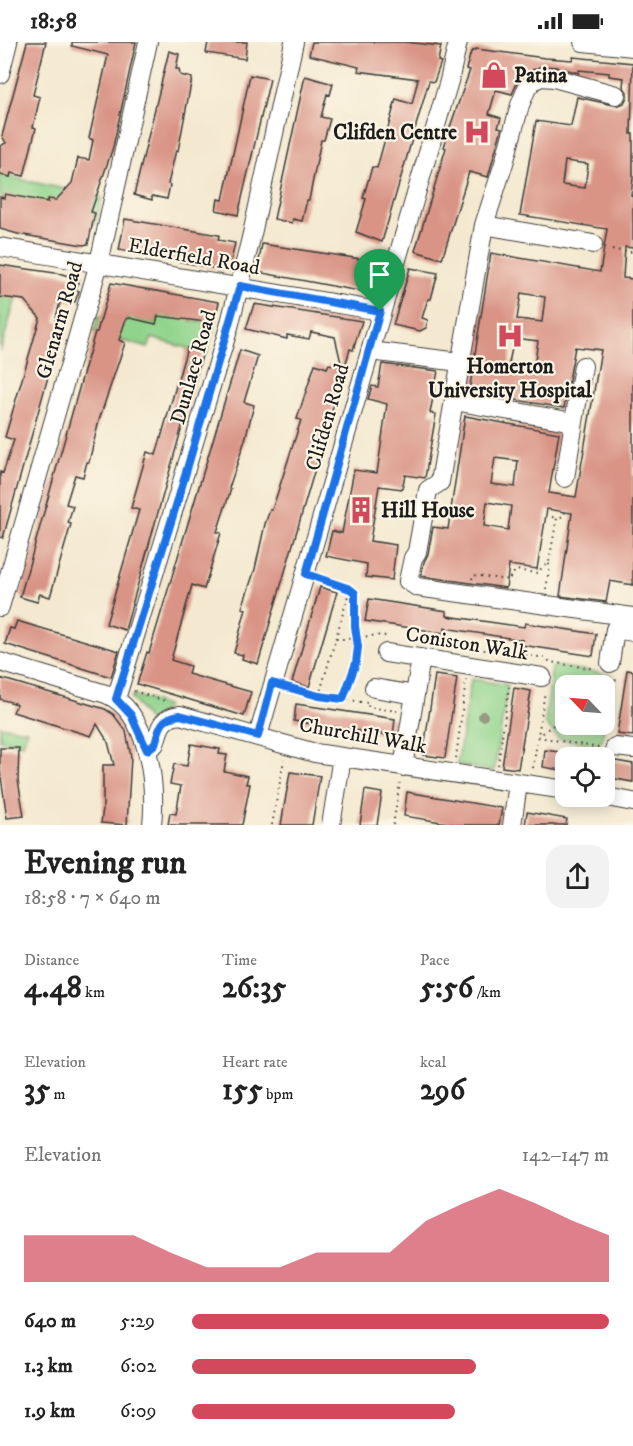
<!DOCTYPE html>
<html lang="en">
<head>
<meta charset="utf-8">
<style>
  body { margin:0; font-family:"IM FELL DW Pica",serif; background:#f2f2f2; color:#222; height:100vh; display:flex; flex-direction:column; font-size:22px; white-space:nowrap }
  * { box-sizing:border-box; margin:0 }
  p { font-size:20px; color:#767676 }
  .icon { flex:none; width:33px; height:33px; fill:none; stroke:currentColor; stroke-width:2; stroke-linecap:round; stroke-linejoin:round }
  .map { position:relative; height:783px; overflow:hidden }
  .panel { display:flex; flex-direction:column; background:#fff; flex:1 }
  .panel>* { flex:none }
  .needle { width:39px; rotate:295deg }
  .buttons { position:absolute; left:555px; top:633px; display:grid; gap:12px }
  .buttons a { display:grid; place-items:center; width:60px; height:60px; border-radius:12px; background:#fff; box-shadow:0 3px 15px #0003; font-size:30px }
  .pin { position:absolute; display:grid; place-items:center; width:51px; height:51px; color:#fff; margin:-62px -26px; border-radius:50% 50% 50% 0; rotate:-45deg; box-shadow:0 0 6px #0007 }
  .pin .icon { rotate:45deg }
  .round { display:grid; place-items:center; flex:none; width:63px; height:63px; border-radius:18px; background:#f2f2f2 }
  .summary { display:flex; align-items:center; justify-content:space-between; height:102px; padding:0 24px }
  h1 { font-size:33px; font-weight:800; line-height:45px }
  .figures { display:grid; grid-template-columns:repeat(3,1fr); gap:9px; height:102px; padding:6px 24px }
  .figures div { display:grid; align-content:center }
  .figures b { font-size:30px; font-weight:800 }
  .figures small { font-size:16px; font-weight:400 }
  .figures p { font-size:16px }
  .chart { height:168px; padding:12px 24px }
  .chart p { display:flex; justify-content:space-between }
  .chart svg { width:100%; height:108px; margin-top:6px; fill:#d1495b; opacity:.7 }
  ul { padding:0 24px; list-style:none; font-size:20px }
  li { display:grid; grid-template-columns:96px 72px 1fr; align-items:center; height:45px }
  li i { height:15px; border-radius:8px; background:#d1495b }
  .status { display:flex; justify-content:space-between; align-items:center; height:42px; padding:0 30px; background:#fff; direction:ltr }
  .status svg { height:16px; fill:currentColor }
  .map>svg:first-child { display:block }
  .green { fill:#90d48c; stroke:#567854; stroke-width:1.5; fill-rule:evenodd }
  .building { fill:#d99486; fill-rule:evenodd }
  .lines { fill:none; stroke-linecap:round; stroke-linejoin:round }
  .minor-casing { stroke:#3c3b37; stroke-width:20 }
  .path { stroke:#3c3b37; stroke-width:2; stroke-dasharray:1.5 4.5; stroke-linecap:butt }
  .minor { stroke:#fff; stroke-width:18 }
  .tree { fill:#949b82 }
  .route-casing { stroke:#fff; stroke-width:12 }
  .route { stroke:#1a73e8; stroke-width:8 }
  .labels { text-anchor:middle; stroke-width:4.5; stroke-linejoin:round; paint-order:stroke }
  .poi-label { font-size:21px; font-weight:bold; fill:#1c1c1c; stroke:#fcf5e5; text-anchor:start }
  .street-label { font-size:21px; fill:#1c1c1c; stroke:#fcf5e5 }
</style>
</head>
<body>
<div class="status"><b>18:58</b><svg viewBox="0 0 49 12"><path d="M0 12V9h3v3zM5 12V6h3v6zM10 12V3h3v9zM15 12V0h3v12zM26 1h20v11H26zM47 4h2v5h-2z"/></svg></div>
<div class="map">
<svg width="633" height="783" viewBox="0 0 633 783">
  <rect width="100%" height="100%" fill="#fcf5e5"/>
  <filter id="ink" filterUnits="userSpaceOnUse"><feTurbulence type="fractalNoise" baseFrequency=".0167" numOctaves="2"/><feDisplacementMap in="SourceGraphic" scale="12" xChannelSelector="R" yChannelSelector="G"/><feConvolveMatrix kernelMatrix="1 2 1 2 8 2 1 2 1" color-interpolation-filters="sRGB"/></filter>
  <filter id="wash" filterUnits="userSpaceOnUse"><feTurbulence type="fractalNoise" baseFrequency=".008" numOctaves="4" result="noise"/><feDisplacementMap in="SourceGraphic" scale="24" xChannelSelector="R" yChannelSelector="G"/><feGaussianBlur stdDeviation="1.35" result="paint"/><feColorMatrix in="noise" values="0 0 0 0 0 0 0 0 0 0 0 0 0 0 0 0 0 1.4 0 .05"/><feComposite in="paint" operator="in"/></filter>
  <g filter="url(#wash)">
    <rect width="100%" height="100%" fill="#f4e9d0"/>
    <path class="green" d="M0 133 102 155 96 182 92 181 90 170 50 157H48L47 163 0 155Z
      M0 246 18 249 0 310Z
      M134 263 135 277 156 282 160 269 168 275 172 276 173 274 191 277V279L216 281 207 312 152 296 148 306 94 290 98 274 125 281 126 277H129Z
      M556 624 613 633 602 699 598 702 559 697 545 681 552 626ZM566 644H604V682H566Z
      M471 637 508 643 494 729 457 723Z
      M134 653 166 664V665L150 681 132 657 131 655Z
      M0 684 27 688 23 702 0 698Z"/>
    <g id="blocks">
      <path class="building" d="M27 0H46L33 53 40 55 33 85 36 86 24 134 11 131 10 135 0 133V104L6 101 2 94Z
        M72 0H136L113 105 91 170 95 171 88 202 83 203 18 192 0 187V155L4 156 5 152 48 160V157L56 158 72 141 78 116 89 118 93 98 89 96 108 13 72 4Z
        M208 0H247L245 17 206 11Z
        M312 0H405L441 4 438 19 441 20 434 40 429 39 382 200 356 190 366 157 363 156 372 125 377 126 396 57 412 62 418 37 358 29 359 25 309 13Z
        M476 7 545 16 572 18 573 15 633 21 631 92H633V137L631 153 633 154V206L625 205 623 236 633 237V543L610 539 606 560 560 554 572 471 547 467 537 527 509 523 506 546 421 534 424 520 428 512 433 485 448 487 465 374 559 391 549 451 576 455 601 308 575 305 564 366 469 350 491 211 600 230 607 187 520 173 536 79 571 84 577 55 618 64 624 61 627 55V50L623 44 624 36 609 34V31L579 28V31L557 25 542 24 525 31 517 41 512 52 496 48 489 72 501 76 498 85 502 86 488 135 469 130 442 217 415 209 446 106 444 105 450 85 470 28 466 27 471 10ZM565 119 588 122 585 146 562 143ZM521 251 545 255 542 280 517 277ZM514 296 538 299 534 325 509 321ZM495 416 518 419 515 445 491 442ZM487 460 511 464 508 488 484 484Z
        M169 9 179 12 176 27H179L180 33 192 36 178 109 176 108 168 142 170 143 167 157 152 154V158L134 153Z
        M250 33 270 37 238 173 216 168 218 157 223 158Z
        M305 34 333 42 330 53 327 52 321 75 330 77 324 98H321L309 158H307L302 179 293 177 292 181 274 177Z
        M125 177 219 193 218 198 235 201 229 229 119 208Z
        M262 202 374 219 370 251 257 230Z
        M0 223 62 232 79 237 76 248 79 249 75 260 61 257 55 279 63 281 3 496 0 495V430L3 431 14 398 5 395 40 276 24 258 0 255Z
        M410 226 438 231 431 257H428L422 276 428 278 426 286 420 289 393 283Z
        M111 241 219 260 214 281 158 274 156 282 130 276 126 277 119 298 125 301 99 378 89 420H87L83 435 75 433 66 462 73 464 68 481 71 482 50 555 40 552 37 560 20 555 95 290H97Z
        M254 262 362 279 353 308 350 307 258 622 242 617 243 613 234 611 246 567 242 566 255 527 265 482 270 468H272L301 378 297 377 315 322 327 326 329 322 342 325 335 295 311 290 309 297 287 293V297L246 287Z
        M187 306 203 310 125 588 106 582 139 468 131 466 147 410 156 413Z
        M240 308 258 314 244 360 254 363 245 398 229 446 231 447 217 490 221 491 204 547 192 543 171 618 190 624 188 632 251 650 244 674 137 642 147 610 149 611Z
        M382 322 438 329 430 371 436 372 425 436 405 433 402 447 379 444 370 499 396 503 392 538 366 535 367 522 326 514 332 489 342 491 354 428 377 431 387 362 368 357 372 344 378 345Z
        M320 545 337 550 309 645 292 640Z
        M369 557 447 569V574L524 585 525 581 596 592 593 614 522 603V598L445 586 444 591 365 579Z
        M17 579 119 609 111 635 5 602 10 586 14 587Z
        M627 628 633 629V694L617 692Z
        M435 633 457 636 445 716 423 713Z
        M0 636 105 667 113 672 126 689 131 715 127 783 101 781 103 766V723H114L108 700 97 682 91 694 13 670 17 662 0 657Z
        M514 646 531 649 518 727 502 725Z
        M296 662 395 677 393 694 294 679Z
        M191 702 220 707 219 712 227 713 224 729 248 734 246 742H250L242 783H168L170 771 176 772 181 744 170 742 174 722 187 724Z
        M0 706H19L18 738 24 774 7 776 0 728Z
        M545 708 566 711V729L543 725Z
        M604 717 633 722V740L604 735Z
        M290 730 320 734 312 783H281Z
        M365 748 382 751 377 783H360Z
        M407 750 502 766 499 783H459L404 774Z
        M527 770 567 777 566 783H525Z"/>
    </g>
  </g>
  <g filter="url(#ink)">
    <use href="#blocks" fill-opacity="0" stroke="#3c3b37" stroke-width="1.5"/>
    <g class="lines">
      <defs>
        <path id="minor" d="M583 0 633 5
          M0 32 8 0
          M616 53 554 36 541 35 533 39 527 46 520 63 504 121 484 183 440 440 428 448 417 510 413 516 408 539 417 545 633 575
          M484 183 593 202
          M0 205 380 269
          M370 309 460 320
          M454 359 574 380
          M565 436 583 324
          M0 565 99 221 148 0
          M386 611 542 635
          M0 620 106 652C150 670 156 743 152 783
          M610 621 615 587 633 590
          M374 646 415 653
          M116 657 229 285 252 192 294 0
          M258 694 449 39 458 0
          M615 705 633 707
          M147 708 155 702C160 686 160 676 180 673L315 711 566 748
          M403 725 421 616
          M601 754 633 760
          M331 783 342 715
          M512 783 518 742"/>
      </defs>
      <use href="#minor" class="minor-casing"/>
      <path class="path" d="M612 208 633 210
        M546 474 557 476
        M320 536 350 547 355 551V584L358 605 356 621 343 657
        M472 537 473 533 508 538 516 528 536 531 549 520 557 476 564 474 565 470
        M546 547 549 529V520
        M336 597C354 598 368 592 386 594
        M454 604 546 616 550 620 595 627
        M289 646 319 654 369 661 368 665 397 669
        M134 649 168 660
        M319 654 350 547
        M599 682C592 693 571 697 562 688 552 679 553 642 566 637 577 633 592 638 603 640L604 644
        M606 692 616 636
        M538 695 600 706
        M538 695 550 685 557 681
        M456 716 466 638
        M498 723 509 645
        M533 726 545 649
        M272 783 284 718
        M393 783 400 741"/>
      <use href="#minor" class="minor"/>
    </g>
    <circle class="tree" cx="483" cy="674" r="5"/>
  </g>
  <g class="lines" filter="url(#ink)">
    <defs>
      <path id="route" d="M240 244 380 269 306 532 350 547 355 551V584L358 605 356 621 343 657 319 654 272 641 258 694 180 673C160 676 160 686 155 702L147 708 131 673 116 657 180 451Z"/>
    </defs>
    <use href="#route" class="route-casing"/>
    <use href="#route" class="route"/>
  </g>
  <defs>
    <symbol id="shop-bare" viewBox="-9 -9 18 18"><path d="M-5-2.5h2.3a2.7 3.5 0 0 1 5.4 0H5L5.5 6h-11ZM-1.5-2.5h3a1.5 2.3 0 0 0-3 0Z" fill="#d1495b" stroke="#fcf5e5" stroke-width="2.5" paint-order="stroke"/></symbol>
    <symbol id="hospital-bare" viewBox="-9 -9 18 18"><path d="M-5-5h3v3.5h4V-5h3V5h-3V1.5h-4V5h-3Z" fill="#d1495b" stroke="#fcf5e5" stroke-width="2.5" paint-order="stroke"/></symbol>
    <symbol id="building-bare" viewBox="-9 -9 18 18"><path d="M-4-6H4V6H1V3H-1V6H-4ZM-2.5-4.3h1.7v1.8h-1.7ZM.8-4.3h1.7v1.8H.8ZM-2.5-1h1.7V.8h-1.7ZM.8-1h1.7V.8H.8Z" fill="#d1495b" stroke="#fcf5e5" stroke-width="2.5" paint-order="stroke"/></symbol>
  </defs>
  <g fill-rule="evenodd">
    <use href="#shop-bare" x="475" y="14" width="38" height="38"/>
    <use href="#hospital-bare" x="458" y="71" width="38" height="38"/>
    <use href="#hospital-bare" x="491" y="275" width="38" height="38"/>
    <use href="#building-bare" x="342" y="449" width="38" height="38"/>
  </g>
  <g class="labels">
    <g class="poi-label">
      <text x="514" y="40">Patina</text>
      <text x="457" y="97" text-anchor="end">Clifden Centre</text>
      <text x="510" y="331" text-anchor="middle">Homerton<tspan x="510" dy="24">University Hospital</tspan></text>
      <text x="381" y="475">Hill House</text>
    </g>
    <g class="street-label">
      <text transform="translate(194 214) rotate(10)" y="7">Elderfield Road</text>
      <text transform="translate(59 278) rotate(-74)" y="7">Glenarm Road</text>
      <text transform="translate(193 325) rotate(-74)" y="7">Dunlace Road</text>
      <text transform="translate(327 375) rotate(-74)" y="7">Clifden Road</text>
      <text transform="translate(467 601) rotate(9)" y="7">Coniston Walk</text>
      <text transform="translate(363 693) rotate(10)" y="7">Churchill Walk</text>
    </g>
  </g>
</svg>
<div class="buttons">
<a><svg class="needle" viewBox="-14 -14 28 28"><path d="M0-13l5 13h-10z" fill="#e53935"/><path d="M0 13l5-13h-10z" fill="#767676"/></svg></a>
<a><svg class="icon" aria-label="locate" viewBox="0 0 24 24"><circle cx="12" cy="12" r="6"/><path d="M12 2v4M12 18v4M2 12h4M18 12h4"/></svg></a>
</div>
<div class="pin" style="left:380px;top:269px;background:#1e9e55"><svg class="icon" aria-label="arrive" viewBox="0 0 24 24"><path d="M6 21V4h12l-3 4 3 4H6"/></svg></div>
</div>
<section class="panel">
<div class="summary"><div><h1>Evening run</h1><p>18:58 · 7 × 640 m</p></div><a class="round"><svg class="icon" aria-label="share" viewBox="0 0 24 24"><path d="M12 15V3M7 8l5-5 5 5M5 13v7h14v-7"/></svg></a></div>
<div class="figures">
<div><p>Distance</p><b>4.48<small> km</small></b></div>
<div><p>Time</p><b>26:35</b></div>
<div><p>Pace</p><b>5:56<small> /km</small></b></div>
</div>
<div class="figures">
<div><p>Elevation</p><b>35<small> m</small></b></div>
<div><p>Heart rate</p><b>155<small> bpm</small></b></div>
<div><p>kcal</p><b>296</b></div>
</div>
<div class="chart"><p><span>Elevation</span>142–147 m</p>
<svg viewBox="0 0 160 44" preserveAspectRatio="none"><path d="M0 44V25L10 25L20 25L30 25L40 32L50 38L60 38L70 38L80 32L90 32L100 32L110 19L120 12L130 6L140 12L150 19L160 25V44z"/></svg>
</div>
<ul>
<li><b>640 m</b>5:29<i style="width:100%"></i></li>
<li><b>1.3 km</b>6:02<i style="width:68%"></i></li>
<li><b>1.9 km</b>6:09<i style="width:63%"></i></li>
</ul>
</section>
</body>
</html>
